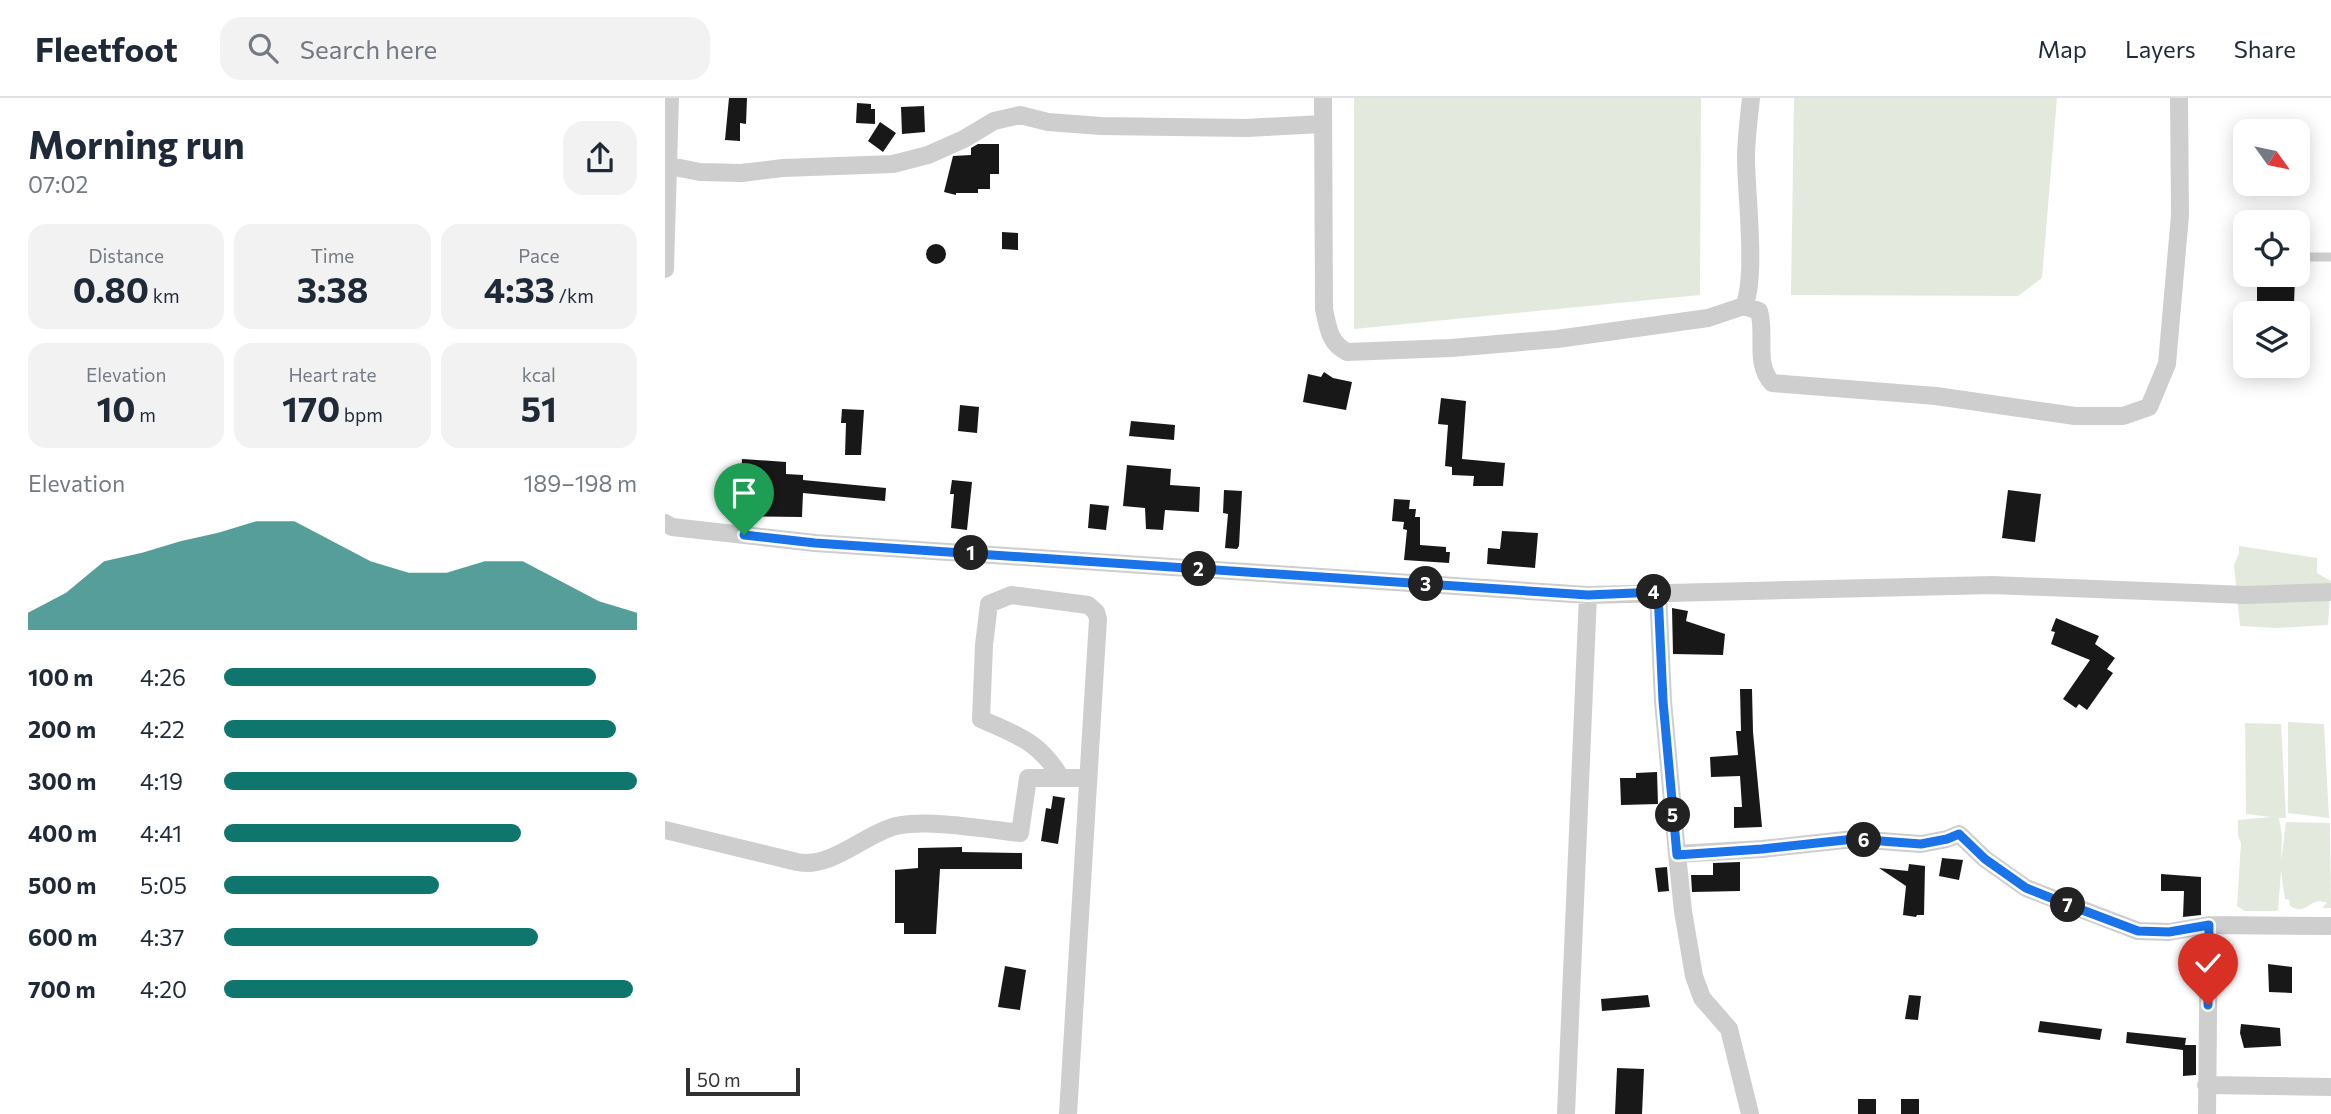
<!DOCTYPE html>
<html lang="en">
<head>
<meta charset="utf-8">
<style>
  body { margin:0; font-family:Commissioner,sans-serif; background:#f2f2f3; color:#1f2937; height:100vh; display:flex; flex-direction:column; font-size:26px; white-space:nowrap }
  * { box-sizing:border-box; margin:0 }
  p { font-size:23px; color:#747a83 }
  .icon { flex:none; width:38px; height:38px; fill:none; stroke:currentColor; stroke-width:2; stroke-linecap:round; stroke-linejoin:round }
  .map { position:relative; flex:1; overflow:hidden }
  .drawer { display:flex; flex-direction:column; background:#fff; width:665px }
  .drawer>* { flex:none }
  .needle { width:46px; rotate:123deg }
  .fabs { position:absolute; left:1568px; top:21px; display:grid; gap:14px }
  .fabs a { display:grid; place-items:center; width:77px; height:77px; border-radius:14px; background:#fff; box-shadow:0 4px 18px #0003; font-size:35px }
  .scale { position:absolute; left:21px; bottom:18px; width:114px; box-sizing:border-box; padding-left:7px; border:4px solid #313131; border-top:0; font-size:19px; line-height:24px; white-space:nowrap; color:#313131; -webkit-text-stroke:5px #fff; paint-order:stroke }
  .pin { position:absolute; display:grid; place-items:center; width:60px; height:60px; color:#fff; margin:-72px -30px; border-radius:50% 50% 50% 0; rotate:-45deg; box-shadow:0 0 7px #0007 }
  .pin .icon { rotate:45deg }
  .km { position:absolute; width:35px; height:35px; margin:-18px; border-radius:50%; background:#222; color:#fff; font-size:19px; line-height:35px; text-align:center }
  .round { display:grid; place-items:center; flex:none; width:74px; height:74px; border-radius:21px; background:#f2f2f3 }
  .head { display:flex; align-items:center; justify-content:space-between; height:119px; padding:0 28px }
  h1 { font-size:38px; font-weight:700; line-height:52px }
  .stats { display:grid; grid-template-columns:repeat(3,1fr); gap:10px; height:119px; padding:7px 28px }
  .stats div { display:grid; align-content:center; border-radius:18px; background:#f2f2f3; text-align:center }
  .stats b { font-size:35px; font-weight:700 }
  .stats small { font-size:19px; font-weight:400 }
  .stats p { font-size:19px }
  .chart { height:196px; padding:14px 28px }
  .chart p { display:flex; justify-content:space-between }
  .chart svg { width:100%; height:126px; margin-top:7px; fill:#0f766e; opacity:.7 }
  ul { padding:0 28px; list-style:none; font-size:23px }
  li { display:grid; grid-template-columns:112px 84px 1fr; align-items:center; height:52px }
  li i { height:18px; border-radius:9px; background:#0f766e }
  header { display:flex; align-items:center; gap:42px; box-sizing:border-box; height:98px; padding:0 35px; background:#fff; border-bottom:2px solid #e0e1e3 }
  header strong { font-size:33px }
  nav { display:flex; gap:38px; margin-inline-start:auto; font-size:24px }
  .search { width:490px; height:63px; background:#f2f2f3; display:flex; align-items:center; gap:18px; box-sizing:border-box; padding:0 24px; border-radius:21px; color:#747a83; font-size:26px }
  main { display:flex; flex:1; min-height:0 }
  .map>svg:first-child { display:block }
  .grass { fill:#e4e9dd }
  .building { fill:#181818 }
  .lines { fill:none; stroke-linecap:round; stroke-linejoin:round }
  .lane { stroke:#cecece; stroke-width:9 }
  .street { stroke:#cecece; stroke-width:18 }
  .route-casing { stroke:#fff; stroke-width:14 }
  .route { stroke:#1a73e8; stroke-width:9 }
</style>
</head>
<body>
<header>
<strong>Fleetfoot</strong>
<div class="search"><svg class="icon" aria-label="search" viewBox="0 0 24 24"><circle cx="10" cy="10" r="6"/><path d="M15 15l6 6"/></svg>Search here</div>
<nav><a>Map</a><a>Layers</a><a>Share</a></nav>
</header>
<main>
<section class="drawer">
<div class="head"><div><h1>Morning run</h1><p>07:02</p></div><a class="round"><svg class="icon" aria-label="share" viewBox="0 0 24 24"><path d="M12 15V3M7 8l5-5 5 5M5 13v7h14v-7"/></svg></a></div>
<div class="stats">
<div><p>Distance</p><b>0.80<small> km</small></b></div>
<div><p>Time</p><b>3:38</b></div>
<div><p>Pace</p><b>4:33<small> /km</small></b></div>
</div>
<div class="stats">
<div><p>Elevation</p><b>10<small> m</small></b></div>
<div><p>Heart rate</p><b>170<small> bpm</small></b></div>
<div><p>kcal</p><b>51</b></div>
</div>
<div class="chart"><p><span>Elevation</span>189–198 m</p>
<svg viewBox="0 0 160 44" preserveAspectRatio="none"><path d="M0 44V38L10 31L20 20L30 17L40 13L50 10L60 6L70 6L80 13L90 20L100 24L110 24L120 20L130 20L140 27L150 34L160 38V44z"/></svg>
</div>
<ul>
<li><b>100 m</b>4:26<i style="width:90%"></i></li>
<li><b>200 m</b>4:22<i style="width:95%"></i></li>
<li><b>300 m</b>4:19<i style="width:100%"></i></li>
<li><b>400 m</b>4:41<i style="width:72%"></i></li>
<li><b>500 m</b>5:05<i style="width:52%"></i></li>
<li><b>600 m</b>4:37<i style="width:76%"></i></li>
<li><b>700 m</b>4:20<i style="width:99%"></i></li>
</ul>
</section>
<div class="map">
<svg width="1666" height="1016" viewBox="0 0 1666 1016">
  <rect width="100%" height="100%" fill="#fff"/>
  <path class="grass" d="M689 0H1036L1035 197 689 231Z
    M1129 0H1392L1377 180 1353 198 1126 197Z
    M1574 448 1652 460V475L1666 483 1663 527 1612 530 1575 528 1569 467 1574 455Z
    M1623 624 1659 626 1664 720 1623 715Z
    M1580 625 1616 626 1621 720H1614L1617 738 1616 764 1621 724 1665 725 1666 810H1657L1662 805C1644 797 1643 819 1625 808L1624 802 1620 801 1616 773 1613 813H1580L1572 808 1576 745 1573 738V722L1606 719 1581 716Z"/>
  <path class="building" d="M64 0H82L81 26 75 25V43L60 42Z
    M192 5 206 6V11H210V26L191 25Z
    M259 8 260 34 237 36 236 9Z
    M215 24 231 35 218 54 203 43Z
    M313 46H334V76H325V91H313V95H291V97L279 94 288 58 306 57V50Z
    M337 134 353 135V152L337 151Z
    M261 156a10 10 0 1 1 20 0a10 10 0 1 1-20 0Z
    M1592 177 1630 178 1629 207 1592 206Z
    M659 274 668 280 687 284 681 312 638 304 643 276 656 279Z
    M776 300 801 303 797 361 840 365 838 388H808L809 378 787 377V369L780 368 783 327 773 326Z
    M295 307 314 309 312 335 293 333Z
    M177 311 199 312 196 357H180L181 325H176Z
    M466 323 510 327 509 342 464 338Z
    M77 361 121 364V376L138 377V382L221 390 220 403 138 395 137 419 64 418 65 385H76Z
    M462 367 506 371 505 387 535 389 534 414 500 412 498 432 481 431 480 410 458 408Z
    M287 382 307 384 302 432 286 430 289 396H285Z
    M559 392 577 393 574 448 572 451 560 450 563 416 558 415Z
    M1343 392 1376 396 1370 444 1337 440Z
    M729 401 745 402 744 411H751L750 419H755V447L781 449V454H785L784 465 739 462 742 432 738 431 739 424 727 423Z
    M425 406 444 408 441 432 423 430Z
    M837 433 873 435 870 470 822 466 823 450 835 451Z
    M1007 510 1023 513 1021 523 1060 536 1058 557 1008 556Z
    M1391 520 1434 538 1430 546 1450 560 1442 571 1448 575 1422 612 1414 606 1411 610 1398 601 1425 562 1386 546 1390 534 1386 533Z
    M1075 591H1087L1088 634 1097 729 1069 730V709H1077L1075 678 1046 679 1045 659 1073 657 1071 633H1076Z
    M992 674 993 706 956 707 955 680H971V675Z
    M388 698 400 700 393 746 376 743 381 710 386 711Z
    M297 749V754L357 755V771H275L271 836H239V825H230V772L253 770V750Z
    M1277 760 1298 762 1294 782 1274 778Z
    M1075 764V793L1027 794 1026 777H1048V765Z
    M1244 766 1260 768 1259 817H1252L1251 819 1238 817 1241 788 1214 770 1243 773Z
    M1002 769 1004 793 993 794 990 770Z
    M1496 776 1536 779V817L1518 819 1519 793H1496Z
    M1603 866 1627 869V895L1604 894Z
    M340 868 361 872 355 912 333 909Z
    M983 897 985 909 937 913 936 901Z
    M1244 897 1256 898 1253 922 1240 921Z
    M1375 923 1437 931 1435 942 1373 934Z
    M1576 926 1615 930 1616 948 1579 950 1575 935Z
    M1462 934 1521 940 1520 947H1531V977L1518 978V952L1461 945Z
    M952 970 979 971 977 1016H950Z
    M1193 1001H1211V1016H1193Z
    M1236 1001H1254V1016H1236Z"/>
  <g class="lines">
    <path class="lane" d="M1633 159H1666"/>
    <path class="street" d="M658 0 659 211C663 229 664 245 682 254L786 250 892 241 1043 220 1079 208 1094 213C1101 237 1089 265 1107 285L1271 298 1410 318H1458L1484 309 1502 266 1515 117 1514 0
      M0 67 35 74 76 75 118 70 228 66 263 57 299 41 329 23 355 17 383 24 436 28 581 30 657 26
      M0 171 5 0
      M1079 208C1092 179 1081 95 1081 60 1081 40 1084 20 1086 0
      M0 425 7 429 150 445 923 497 1327 487 1581 497 1666 494
      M993 494 998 603 1012 756 1018 813 1029 878 1037 900 1064 931 1085 1016
      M396 680C374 643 353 638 316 621L319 547 324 506 346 497 423 507 431 514 433 521 403 1016
      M0 732 132 764C167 771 199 736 231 728 264 721 321 731 355 735L363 680H423
      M1012 756 1097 751 1189 741 1256 746 1282 741 1294 736 1320 761 1361 790 1473 833 1504 834 1544 827 1666 828
      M1541 987 1666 989
      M901 1016 923 497
      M1542 1016 1544 827"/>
  </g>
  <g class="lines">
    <defs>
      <path id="route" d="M79 437 150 445 923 497 993 494 998 603 1012 757 1097 751 1189 741 1256 746 1282 741 1294 736 1320 761 1361 790 1396 804 1473 833 1504 834 1544 827 1543 907"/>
    </defs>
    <use href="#route" class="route-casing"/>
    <use href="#route" class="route"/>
  </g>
</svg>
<div class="fabs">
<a><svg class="needle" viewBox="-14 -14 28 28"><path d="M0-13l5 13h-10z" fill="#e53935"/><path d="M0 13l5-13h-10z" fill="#747a83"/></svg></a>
<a><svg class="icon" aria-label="locate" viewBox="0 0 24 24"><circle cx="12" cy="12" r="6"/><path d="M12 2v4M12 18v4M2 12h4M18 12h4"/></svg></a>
<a><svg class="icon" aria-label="layers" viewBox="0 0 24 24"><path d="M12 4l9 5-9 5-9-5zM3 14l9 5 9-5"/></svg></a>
</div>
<div class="scale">50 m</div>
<div class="pin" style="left:79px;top:437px;background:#1e9e55"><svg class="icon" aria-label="arrive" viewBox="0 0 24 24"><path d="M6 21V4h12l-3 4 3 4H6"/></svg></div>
<div class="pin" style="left:1543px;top:907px;background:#d93025"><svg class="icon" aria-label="check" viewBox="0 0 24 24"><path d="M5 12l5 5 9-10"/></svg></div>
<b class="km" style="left:306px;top:455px">1</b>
<b class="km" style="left:534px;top:471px">2</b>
<b class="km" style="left:761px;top:486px">3</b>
<b class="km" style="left:989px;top:494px">4</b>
<b class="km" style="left:1008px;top:717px">5</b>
<b class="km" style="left:1199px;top:742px">6</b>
<b class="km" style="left:1403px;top:807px">7</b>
</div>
</main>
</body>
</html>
